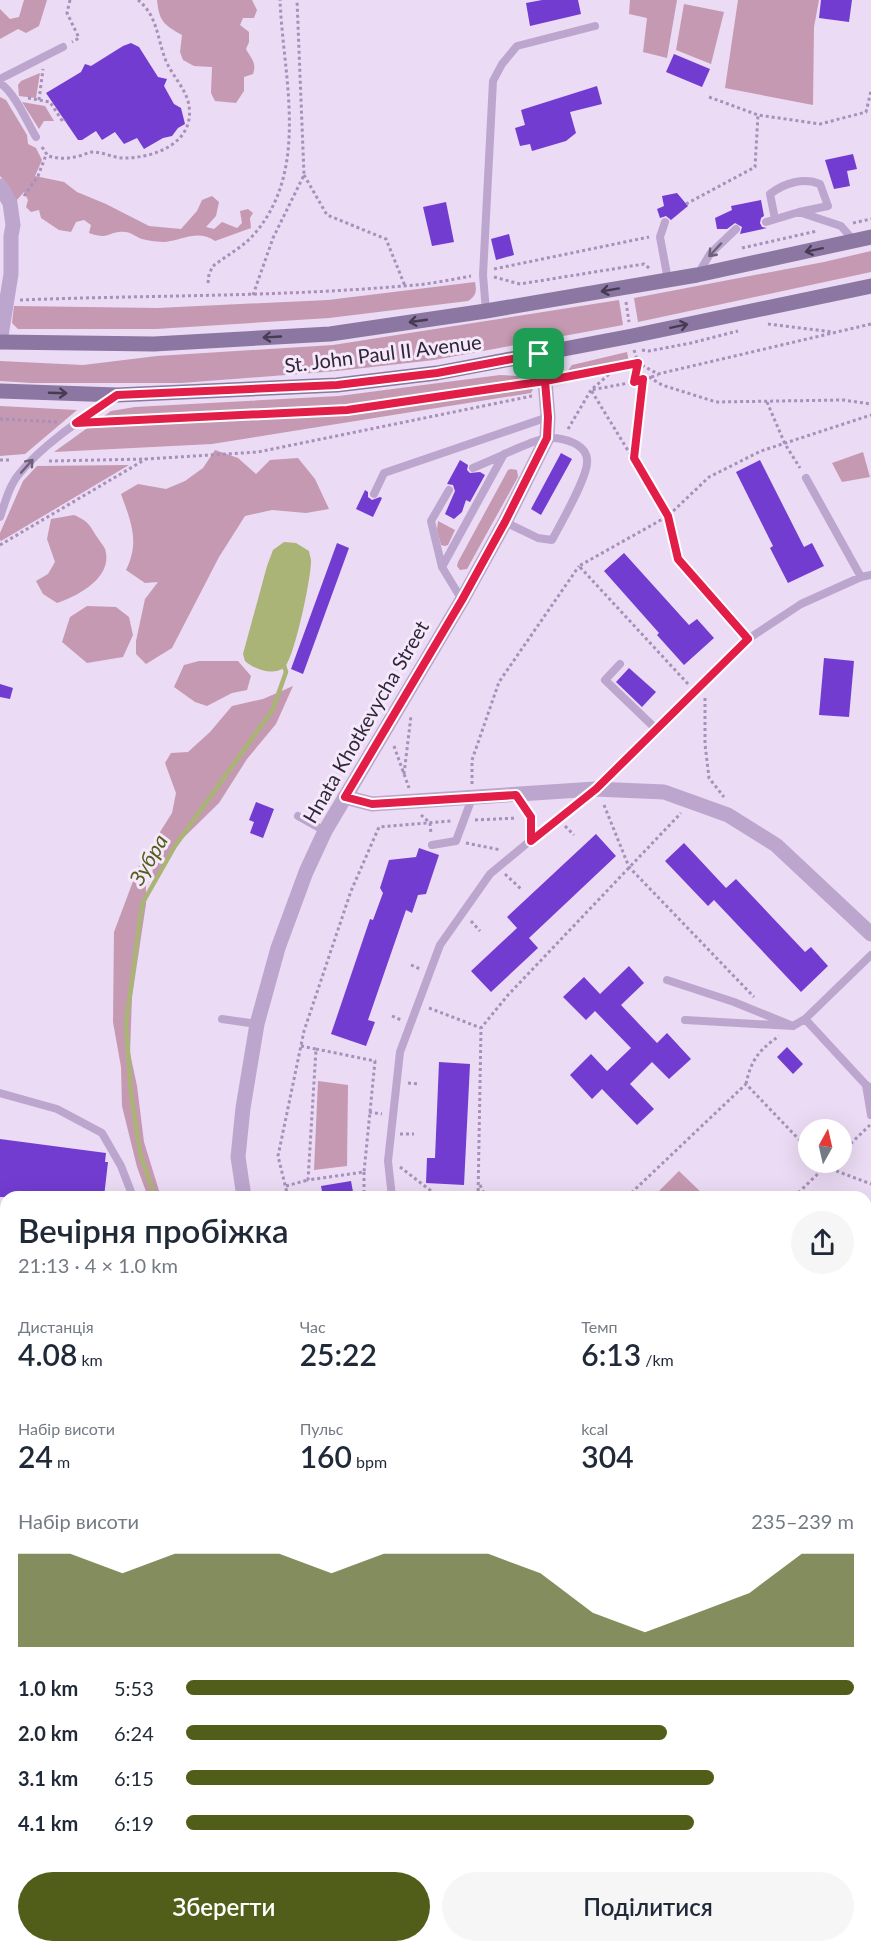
<!DOCTYPE html>
<html lang="uk">
<head>
<meta charset="utf-8">
<style>
  body { margin:0; font-family:Lato,sans-serif; background:#f6f6f7; color:#1f2937; height:100vh; display:flex; flex-direction:column; font-size:22px; white-space:nowrap }
  * { box-sizing:border-box; margin:0 }
  p { font-size:20px; color:#747a83 }
  .icon { flex:none; width:33px; height:33px; fill:none; stroke:currentColor; stroke-width:2; stroke-linecap:round; stroke-linejoin:round }
  .map { position:relative; flex:1; overflow:hidden }
  .details { position:absolute; left:0px; top:1191px; width:872px; height:762px; display:flex; flex-direction:column; background:#fff; border-radius:18px 18px 0 0; box-shadow:0 6px 24px #0002 }
  .details>* { flex:none }
  .needle { width:39px; rotate:8deg }
  .tools { position:absolute; left:798px; top:1119px; display:grid; gap:12px }
  .tools a { display:grid; place-items:center; width:54px; height:54px; border-radius:50%; background:#fff; box-shadow:0 6px 24px #0002; font-size:30px }
  .pin { position:absolute; display:grid; place-items:center; width:51px; height:51px; color:#fff; margin:-26px; border-radius:12px; box-shadow:0 3px 9px #0006 }
  .round { display:grid; place-items:center; flex:none; width:63px; height:63px; border-radius:32px; background:#f6f6f7 }
  .overview { display:flex; align-items:center; justify-content:space-between; height:102px; padding:0 18px }
  h1 { font-size:33px; font-weight:600; line-height:45px }
  .metrics { display:grid; grid-template-columns:repeat(3,1fr); gap:9px; height:102px; padding:6px 18px }
  .metrics div { display:grid; align-content:center }
  .metrics b { font-size:30px; font-weight:600 }
  .metrics small { font-size:16px; font-weight:400 }
  .metrics p { font-size:16px }
  .chart { height:168px; padding:12px 18px }
  .chart p { display:flex; justify-content:space-between }
  .chart svg { width:100%; height:108px; margin-top:6px; fill:#515e19; opacity:.7 }
  .cta { display:flex; gap:12px; margin-top:auto; padding:12px 18px }
  .cta a { flex:1; height:69px; border-radius:36px; background:#515e19; color:#fff; font-size:24px; font-weight:600; line-height:69px; text-align:center }
  .cta a+a { background:#f6f6f7; color:#1f2937 }
  ul { padding:0 18px; list-style:none; font-size:20px }
  li { display:grid; grid-template-columns:96px 72px 1fr; align-items:center; height:45px }
  li i { height:15px; border-radius:8px; background:#515e19 }
  .map>svg:first-child { display:block }
  .green { fill:#c599b1 }
  .water { fill:#aab477 }
  .lines { fill:none; stroke-linecap:round; stroke-linejoin:round }
  .stream { stroke:#aab477; stroke-width:4.5 }
  .building { fill:#723cd1 }
  .path { stroke:#a790ba; stroke-width:3; stroke-dasharray:3 3; stroke-linecap:butt }
  .service { stroke:#bda6ce; stroke-width:8 }
  .minor { stroke:#bda6ce; stroke-width:15 }
  .tertiary { stroke:#bda6ce; stroke-width:15 }
  .secondary { stroke:#8b77a2; stroke-width:15 }
  .oneway { stroke:#6f607c }
  .oneway2 { stroke:#463b53 }
  .route-casing { stroke:#fff; stroke-width:12 }
  .route { stroke:#e11d48; stroke-width:8 }
  .labels { text-anchor:middle; stroke-width:6; stroke-linejoin:round; paint-order:stroke }
  .street-label { font-size:20px; fill:#2f2739; stroke:#f5e8fb }
  .water-label { font-size:21px; font-style:italic; fill:#515e19; stroke:#f5e8fb }
</style>
</head>
<body>
<div class="map">
<svg width="871" height="1953" viewBox="0 0 871 1953">
  <rect width="100%" height="100%" fill="#ebdbf4"/>
  <path class="green" d="M24 0H47L39 26 26 33 18 29 0 39V9L10 19 19 17Z
    M157 0H252L257 10 254 18H243L240 25 249 32V42L246 49C251 59 257 62 253 74L244 77V91L236 103 215 101 211 93 212 67 194 66 183 60 180 52 182 35C164 25 159 21 157 0Z
    M630 0H677L667 58 643 52 647 18 629 14Z
    M738 0H819L814 27 813 105 725 88Z
    M684 4 724 12 711 64 676 50Z
    M40 73 36 98 19 96 18 85 21 81Z
    M0 97 6 100 27 135 28 144 36 148 42 160 35 176 64 182 77 192 106 204 149 226 181 229 197 211 202 200 212 196 219 202 216 216 206 227 214 229 222 222 237 228 242 223 240 211 248 209 253 213 250 218 251 228 215 241C199 229 182 240 165 242 158 242 149 241 142 239 136 237 131 232 125 232 109 230 111 241 89 233L91 225 84 220 76 222 71 232 59 230 41 218 39 210 31 212 26 207 28 200 24 192 16 201 8 185 0 176Z
    M22 102 45 106 54 121H44L39 129Z
    M871 251V272L638 322 634 298 824 262Z
    M475 282C477 291 476 296 468 301L329 318 156 329H18L12 323 14 306 157 308 328 300Z
    M619 300 623 325 434 360 337 371 181 383H32L0 381V361L83 365 157 356 333 345Z
    M627 352 629 362 565 375 572 365Z
    M500 375 518 376 533 389 531 393 212 444 54 452 111 411 135 407 339 396Z
    M0 406 77 410 25 454 0 456Z
    M215 450 238 458 256 474 270 460 298 458 315 479 329 509 306 513 272 510 245 516 219 557 172 648 146 664 136 654V641L145 599 158 582 145 583 126 570C140 542 131 522 121 494L138 484 166 489 185 481 203 468Z
    M863 452 870 477 842 482 832 463Z
    M129 465 1 541 0 540V533L23 481 37 466Z
    M511 469 517 470 518 477 467 569 460 570 457 566 458 562 508 470Z
    M74 515C88 521 89 524 97 537 99 540 103 545 105 549 114 577 78 596 57 603L43 594 36 581 48 574 55 562 47 539 51 519Z
    M438 521 455 530 448 545 445 546 441 545 437 530Z
    M87 606 116 607 129 617 133 635 123 657 87 663 62 642 70 617Z
    M199 661H238L251 676 247 690 232 693 207 706 195 702 174 687 184 665Z
    M293 686 276 724 247 759 219 803 175 846 152 889 153 858 160 832 172 813 176 793 165 763 171 753 188 752 210 732 232 706 263 699Z
    M141 860 146 882V904L132 997 130 1053 137 1086 144 1142 161 1197H148L137 1167 122 1106 121 1067 113 1022 114 932Z
    M318 1081 348 1085 347 1166 314 1170Z
    M679 1171 706 1197H653Z"/>
  <path class="water" d="M284 542 296 543 309 551C309 552 311 559 311 560 312 575 294 661 284 668 272 676 254 669 245 661L243 654 267 566 273 550Z"/>
  <g class="lines">
    <path class="stream" d="M155 1197 140 1153 131 1094 126 1024 142 904 175 846 273 709 286 672 283 662
      M290 1947V1953"/>
  </g>
  <path class="building" d="M542 0H578L581 14 530 26 526 3Z
    M821 0H852L849 22 819 18Z
    M131 43 139 47 158 77 167 79 164 86 174 104 181 108 185 124 178 128 172 136 163 138 144 149 137 138 124 144 115 132 102 140 96 131 82 140H78L46 93 81 72 85 64 91 66 123 46Z
    M674 54 710 69 702 87 666 72Z
    M597 86 602 104 570 112 576 133 566 141 532 151 530 144 520 146 515 128 525 125 521 110Z
    M853 154 857 169 847 171 850 186 834 189 825 160Z
    M677 193 688 206 671 220 666 216 660 218 657 209 664 206 662 196Z
    M761 200 764 216 761 218 760 223 762 227 767 228 740 234 742 227 735 223 727 229H717L715 218 732 210 731 206Z
    M446 202 454 242 432 246 423 207Z
    M509 234 514 255 496 260 491 239Z
    M561 453 572 459 541 515 531 509Z
    M460 460 468 465 467 470 470 473 480 472 485 475 470 502 466 500 462 512 454 519 445 514 455 491 453 485 447 484Z
    M760 460 804 547 812 543 824 566 788 583 770 548 773 546 736 472Z
    M365 490 368 492V497L372 500 380 497 382 498 373 517 356 509Z
    M337 543 349 548 303 674 291 669Z
    M624 553 689 625 697 619 714 638 684 665 657 635 659 633 604 571Z
    M824 658 854 661 849 717 819 715Z
    M629 668 656 692 642 707 616 682Z
    M0 684 13 688 10 699 0 697Z
    M256 802 274 809 263 838 250 833 254 822 249 820Z
    M596 834 616 856 529 938 538 948 491 992 471 971 517 928 507 917Z
    M684 843 726 888 736 879 805 952 811 947 828 966 801 992 714 900 708 906 665 861Z
    M419 848 439 855 426 894 418 895 412 913 406 910 368 1020 375 1022 366 1046 331 1034 370 919 373 920 383 893 380 888 389 860 416 857Z
    M629 966 644 983 621 1005 657 1043 667 1033 691 1059 669 1079 652 1062 630 1084 654 1109 637 1125 602 1089 592 1099 570 1075 591 1054 607 1071 631 1048 595 1011 586 1020 563 997 584 977 600 994Z
    M787 1047 803 1064 793 1074 777 1057Z
    M439 1062 470 1064 464 1185 426 1183 427 1158H435Z
    M0 1139 106 1153 105 1162H108L104 1197H0Z
    M351 1181 354 1197H323L321 1186Z"/>
  <g class="lines">
    <path class="path" d="M70 0 67 13 79 38 72 42
      M709 97 758 115 820 124 866 112 871 91
      M28 98 50 102 63 122 65 120
      M39 100 43 69
      M42 147 48 156C59 159 68 159 79 156 84 155 88 152 93 152 103 152 113 158 124 158 157 158 198 141 188 101 184 87 172 75 166 61 157 39 158 16 138 0
      M304 175 327 215 386 239 405 286
      M24 196 38 176 46 155
      M686 204 755 167 758 115
      M853 223 871 219
      M742 248 817 231
      M494 269 649 237
      M494 277 520 284 644 264 649 268
      M208 283 209 274 213 266C227 255 245 246 256 232 310 167 283 76 280 0
      M253 295 273 238 304 175 297 0
      M20 300C148 295 276 297 403 286 426 285 449 280 471 276
      M626 302 629 322
      M768 324 833 332
      M634 350 638 363 634 382 591 390 668 516 675 548
      M642 350 649 351 691 343 738 331
      M649 377 662 385 716 402 843 400 871 404
      M560 378 638 363 658 374 871 324
      M634 382 658 375
      M767 402 785 444 800 468
      M0 419 58 422
      M101 422 347 410 530 383
      M568 429 591 390 615 369
      M634 458 643 379
      M0 460H11
      M49 461 146 459 258 452 532 396
      M0 545 146 459
      M688 684 579 566 668 516 709 477 761 451 871 415
      M705 698V744L709 778 724 797
      M394 746 409 788
      M404 774 411 716
      M472 784V760L499 682 579 566
      M604 805 629 867 754 997
      M421 815 430 823 431 834
      M475 820 517 818
      M565 826 574 835
      M466 843 501 850
      M505 874 521 889
      M471 921 480 931
      M411 965 420 969
      M429 1008 481 1028
      M392 1016 401 1020
      M301 1046 316 1049
      M316 1049 375 1061 364 1172 308 1180Z
      M408 1083 419 1084
      M746 1084C751 1060 759 1050 779 1036
      M369 1112 382 1114
      M400 1134H414
      M842 1152 870 1125
      M821 1162 826 1167 871 1184
      M400 1167 439 1197
      M364 1172V1193
      M480 1185 486 1197
      M286 1186 308 1180
      M288 1197 278 1156 304 1031 351 891 379 827 451 821
      M478 1197 481 1028 508 995 681 813
      M627 1197 746 1084 808 1149
      M794 1197 830 1162
      M866 1436 871 1431
      M866 1469 871 1463
      M866 1759 871 1758
      M866 1787 871 1789
      M866 1908H871
      M406 1947 415 1953"/>
    <path class="service" d="M0 79 63 47
      M0 83C15 93 27 122 36 137
      M775 219 770 194C784 183 804 177 820 184L828 206 799 212
      M665 222 660 237 668 280
      M766 222 799 212 841 226 854 241
      M698 274 710 254 736 229
      M486 311 483 275 493 81 502 64 517 46 595 26
      M473 468 503 455
      M806 478 861 577
      M449 490 431 521 442 567 462 600
      M374 494 384 473 548 417
      M0 517C5 503 9 486 19 474 44 443 82 419 115 397
      M678 559 748 639
      M442 567 504 454C517 449 534 440 548 438 563 437 589 444 587 463 586 480 561 523 552 540L538 538 505 522
      M620 664 605 680 656 729
      M516 795 531 817V841
      M298 816 325 831
      M432 845 456 841 472 798
      M871 955 805 1019 866 1085 871 1088
      M667 980 734 1002 793 1026
      M222 1019 257 1024
      M685 1020 793 1026 805 1019
      M866 1085 871 1115
      M0 1093 57 1109 102 1133 121 1166 133 1197
      M392 1197 388 1161 400 1052 440 945 490 874 572 806 595 789 748 639 801 604 861 577 871 575
      M0 1405H6
      M0 1451H6
      M866 1499 871 1496
      M866 1633 871 1628
      M0 1705 6 1706
      M372 1947 384 1953
      M840 1947 841 1953"/>
    <path class="minor" d="M0 186 10 203 13 225 11 236V274L0 342
      M345 797 372 804 595 789 664 792 728 815 776 845 871 934"/>
    <path class="tertiary" d="M244 1197 238 1157 243 1108 257 1024 278 948 306 872 325 831 462 600 505 522 547 438 548 417 545 381 539 354
      M574 1947 588 1953"/>
    <path class="secondary" d="M0 342 154 344 330 334 486 311 697 275 871 237
      M0 391 117 395 337 385 437 373 632 336 871 286"/>
  </g>
  <defs><path id="oneway-shaft" d="M-6 0H5M1.5-3L5.5 0L1.5 3" fill="none" stroke-width="1.6" stroke-linecap="round" stroke-linejoin="round" transform="scale(1.5)"/></defs>
  <g class="oneway">
    <use href="#oneway-shaft" transform="translate(715 250) rotate(133)"/>
    <use href="#oneway-shaft" transform="translate(27 466) rotate(-48)"/>
  </g>
  <g class="oneway2">
    <use href="#oneway-shaft" transform="translate(814 250) rotate(168)"/>
    <use href="#oneway-shaft" transform="translate(610 290) rotate(170)"/>
    <use href="#oneway-shaft" transform="translate(418 321) rotate(172)"/>
    <use href="#oneway-shaft" transform="translate(679 326) rotate(-12)"/>
    <use href="#oneway-shaft" transform="translate(272 337) rotate(177)"/>
    <use href="#oneway-shaft" transform="translate(58 393) rotate(2)"/>
  </g>
  <g class="lines">
    <defs>
      <path id="route" d="M539 354 437 373 337 385 117 395 76 423 347 410 545 381 548 417 547 438 505 522 462 600 345 797 372 804 516 795 531 817V841L596 789 748 639 678 559 668 516 634 458 643 379 634 382 638 363 545 381 539 354"/>
    </defs>
    <use href="#route" class="route-casing"/>
    <use href="#route" class="route"/>
  </g>
  <g class="labels">
    <g class="street-label">
      <text transform="translate(383 354) rotate(-7)" y="7">St. John Paul II Avenue</text>
      <text transform="translate(366 722) rotate(-60)" y="7">Hnata Khotkevycha Street</text>
    </g>
    <g class="water-label">
      <text transform="translate(149 860) rotate(-60)" y="7">Зубра</text>
    </g>
  </g>
</svg>
<div class="tools">
<a><svg class="needle" viewBox="-14 -14 28 28"><path d="M0-13l5 13h-10z" fill="#e53935"/><path d="M0 13l5-13h-10z" fill="#747a83"/></svg></a>
</div>
<div class="pin" style="left:539px;top:354px;background:#1e9e55"><svg class="icon" aria-label="arrive" viewBox="0 0 24 24"><path d="M6 21V4h12l-3 4 3 4H6"/></svg></div>
<section class="details">
<div class="overview"><div><h1>Вечірня пробіжка</h1><p>21:13 · 4 × 1.0 km</p></div><a class="round"><svg class="icon" aria-label="share" viewBox="0 0 24 24"><path d="M12 15V3M7 8l5-5 5 5M5 13v7h14v-7"/></svg></a></div>
<div class="metrics">
<div><p>Дистанція</p><b>4.08<small> km</small></b></div>
<div><p>Час</p><b>25:22</b></div>
<div><p>Темп</p><b>6:13<small> /km</small></b></div>
</div>
<div class="metrics">
<div><p>Набір висоти</p><b>24<small> m</small></b></div>
<div><p>Пульс</p><b>160<small> bpm</small></b></div>
<div><p>kcal</p><b>304</b></div>
</div>
<div class="chart"><p><span>Набір висоти</span>235–239 m</p>
<svg viewBox="0 0 160 44" preserveAspectRatio="none"><path d="M0 44V6L10 6L20 14L30 6L40 6L50 6L60 14L70 6L80 6L90 6L100 14L110 30L120 38L130 30L140 22L150 6L160 6V44z"/></svg>
</div>
<ul>
<li><b>1.0 km</b>5:53<i style="width:100%"></i></li>
<li><b>2.0 km</b>6:24<i style="width:72%"></i></li>
<li><b>3.1 km</b>6:15<i style="width:79%"></i></li>
<li><b>4.1 km</b>6:19<i style="width:76%"></i></li>
</ul>
<div class="cta"><a>Зберегти</a><a>Поділитися</a></div>
</section>
</div>
</body>
</html>
